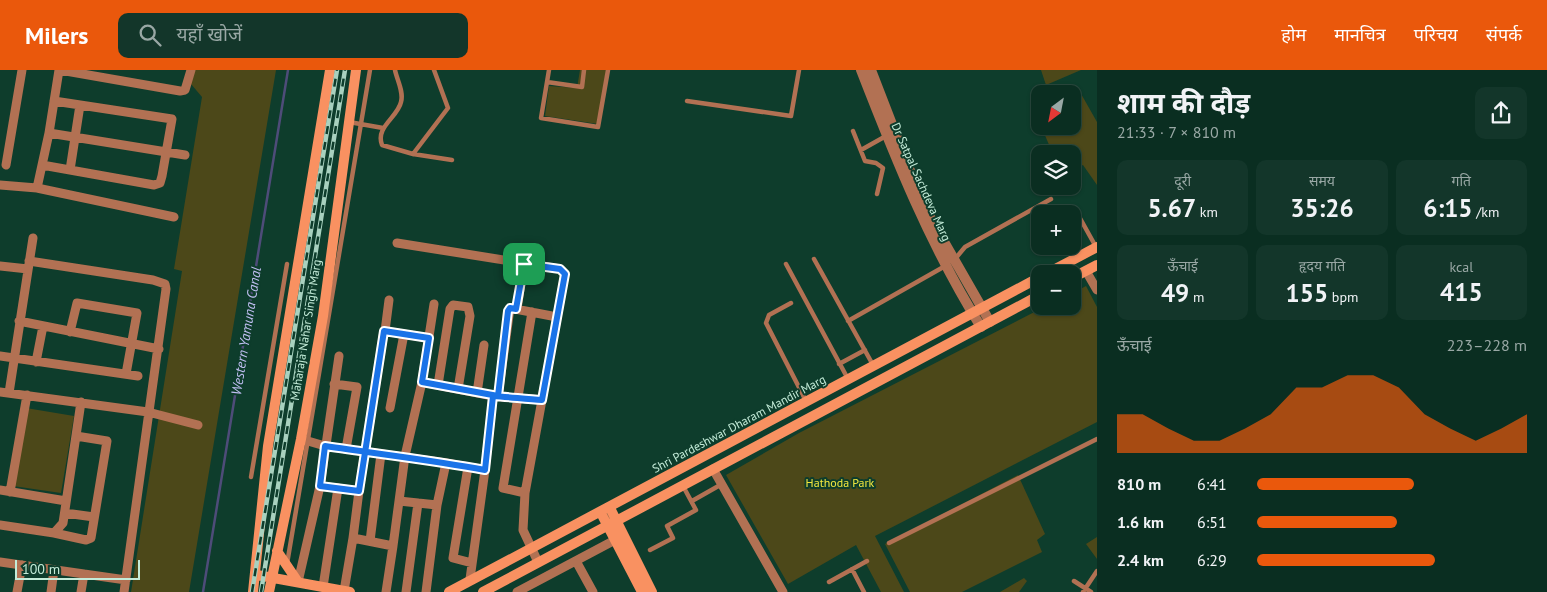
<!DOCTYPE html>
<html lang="hi">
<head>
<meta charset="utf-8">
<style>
  body { margin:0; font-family:"PT Sans","Noto Sans Devanagari",sans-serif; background:#13362a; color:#f1f3f6; height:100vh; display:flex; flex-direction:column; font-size:19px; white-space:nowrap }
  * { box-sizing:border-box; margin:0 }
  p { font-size:16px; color:#99a8a5 }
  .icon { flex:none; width:28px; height:28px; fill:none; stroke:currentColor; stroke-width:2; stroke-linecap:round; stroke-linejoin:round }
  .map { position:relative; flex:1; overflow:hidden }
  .drawer { display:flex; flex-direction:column; background:#0a2e21; width:450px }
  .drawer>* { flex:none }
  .needle { width:32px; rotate:212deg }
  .tools { position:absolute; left:1031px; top:15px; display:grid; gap:10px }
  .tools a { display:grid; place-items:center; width:50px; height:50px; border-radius:10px; background:#0a2e21; box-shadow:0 1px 4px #0004,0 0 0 1px #2a4a3f; font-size:25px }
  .scale { position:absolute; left:15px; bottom:12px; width:125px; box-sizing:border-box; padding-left:5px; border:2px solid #c4ecd9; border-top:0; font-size:14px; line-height:18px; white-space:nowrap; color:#c4ecd9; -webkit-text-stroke:4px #0e3d2c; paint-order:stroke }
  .pin { position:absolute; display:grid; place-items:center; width:42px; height:42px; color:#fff; margin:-21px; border-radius:10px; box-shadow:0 2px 8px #0006 }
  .round { display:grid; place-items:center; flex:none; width:52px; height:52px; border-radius:10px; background:#13362a }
  .headline { display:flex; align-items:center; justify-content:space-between; height:85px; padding:0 20px }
  h1 { font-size:28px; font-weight:700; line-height:38px }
  .figures { display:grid; grid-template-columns:repeat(3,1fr); gap:8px; height:85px; padding:5px 20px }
  .figures div { display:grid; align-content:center; border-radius:10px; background:#13362a; text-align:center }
  .figures b { font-size:25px; font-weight:700 }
  .figures small { font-size:14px; font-weight:400 }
  .figures p { font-size:14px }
  .chart { height:140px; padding:10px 20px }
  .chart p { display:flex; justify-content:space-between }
  .chart svg { width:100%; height:90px; margin-top:5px; fill:#ea580c; opacity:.7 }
  ul { padding:0 20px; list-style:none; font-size:16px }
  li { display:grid; grid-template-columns:80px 60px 1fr; align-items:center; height:38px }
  li i { height:12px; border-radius:6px; background:#ea580c }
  header { display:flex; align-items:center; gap:30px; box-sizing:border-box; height:70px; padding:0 25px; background:#ea580c; color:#fff }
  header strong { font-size:24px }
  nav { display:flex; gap:28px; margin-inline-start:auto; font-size:18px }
  .search { width:350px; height:45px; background:#13362a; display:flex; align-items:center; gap:12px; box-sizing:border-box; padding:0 18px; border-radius:10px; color:#99a8a5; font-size:19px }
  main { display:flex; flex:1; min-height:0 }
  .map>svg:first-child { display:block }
  .green { fill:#4c4819 }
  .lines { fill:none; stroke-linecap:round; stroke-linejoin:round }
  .stream { stroke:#4e4c79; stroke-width:2.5 }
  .service { stroke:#b27153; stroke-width:4.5 }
  .minor { stroke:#b27153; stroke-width:9 }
  .tertiary { stroke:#b27153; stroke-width:10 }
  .secondary { stroke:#f99161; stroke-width:10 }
  .rail-casing { stroke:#a8d1bf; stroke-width:4.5 }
  .rail { stroke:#0e3d2c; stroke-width:2.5; stroke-dasharray:8; stroke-linecap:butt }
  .route-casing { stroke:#fff; stroke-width:10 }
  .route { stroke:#1a73e8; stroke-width:6 }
  .labels { text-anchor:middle; stroke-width:4; stroke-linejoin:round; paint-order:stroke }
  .street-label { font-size:12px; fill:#c4ecd9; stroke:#0e3d2c }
  .park-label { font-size:12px; fill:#f3e73e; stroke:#0e3d2c }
  .water-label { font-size:14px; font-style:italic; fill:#c0bff2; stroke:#0e3d2c }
</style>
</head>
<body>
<header>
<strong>Milers</strong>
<div class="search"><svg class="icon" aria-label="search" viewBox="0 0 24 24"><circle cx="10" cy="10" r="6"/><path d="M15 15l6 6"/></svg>यहाँ खोजें</div>
<nav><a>होम</a><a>मानचित्र</a><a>परिचय</a><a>संपर्क</a></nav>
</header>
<main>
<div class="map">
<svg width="1097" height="522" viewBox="0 0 1097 522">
  <rect width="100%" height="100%" fill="#0e3d2c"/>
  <path class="green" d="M193 0H276L189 522H131L182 201 174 199 202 27 191 14Z
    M580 0H606L598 54 545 46 549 16 577 18Z
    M1041 0H1081L1046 15Z
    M1080 22 1097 52V115L1083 95 1073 100 1072 84H1053L1041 56H1072L1073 26Z
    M1086 216 1097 237V352L875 466 904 522H881L856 475 788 514 726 405 799 363 1046 236H1072L1073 223Z
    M26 338 74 346 61 423 13 416Z
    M1018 405 1045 464 1037 470 1042 482 962 522H910L885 474Z
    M1097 467V489L1086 474Z
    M1024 508 1027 511 1019 522H1000Z"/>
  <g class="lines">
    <path class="stream" d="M203 522 288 0"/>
    <path class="service" d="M395 0C397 10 404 22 401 32 398 47 375 57 382 75L413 84 452 90
      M549 0 541 48 598 57 608 0
      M547 12 582 17 584 0
      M687 31 791 46 799 0
      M349 52 383 58
      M853 61 865 91 876 93 883 98 877 124
      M861 80 886 66
      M413 84 448 38 434 0
      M1076 141 1096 177
      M814 189 873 295
      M955 189 965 177 1051 129
      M786 194 848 309
      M791 233 769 245 766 253 806 331
      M848 251 947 195
      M839 294 865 280
      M251 407 287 194
      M692 431 722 414
      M889 473 1097 369
      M650 480 673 468 667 456 696 440 683 416
      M287 494 370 0
      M852 499 864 522
      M1074 511 1091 522
      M829 512 867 491
      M1083 522 1097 501"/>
    <path class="minor" d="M60 0 180 21 185 20 191 0
      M49 63 185 85
      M6 95 22 0
      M42 95 154 115 160 113 162 106 172 49 54 31
      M70 100 80 35
      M0 115 37 118 174 147
      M37 118 49 63 59 0
      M397 173 560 199 565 204 525 423 523 460 538 492
      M29 191 153 210 165 214 166 219 124 522
      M0 196 28 199
      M1086 201 1097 220
      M517 239 524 193
      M19 251 159 279
      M385 261 389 230
      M70 262 77 233 137 243 126 304
      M0 286 138 306
      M36 292 43 256
      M422 312 434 234
      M334 314 357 317 346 379
      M438 315 450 239 453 235 468 237 470 246 458 319
      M0 322 148 342 198 355
      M9 323 33 168
      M477 323 484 275
      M493 326 542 330
      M498 326 510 238 557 247
      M390 338 404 264
      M301 369 325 376 446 393 437 435 426 522
      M468 397 453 488 472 493
      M713 399 783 522
      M320 416 359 421 384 261 429 268
      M0 420 66 431
      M10 422 27 325
      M525 423 503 418 532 242
      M399 431 437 435
      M65 443 94 447
      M0 455 54 463 63 453 81 332
      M54 463 86 470 91 468 107 371 76 366
      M353 468 359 421
      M370 471 381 384
      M393 476 405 386 422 312 493 326 485 400 446 393
      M576 491 593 522
      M0 492 126 510
      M470 509 485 400
      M298 512 320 416 339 286
      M323 517 338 418
      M344 521 353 468 393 476 386 522
      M17 522 22 495
      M51 522 54 500
      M81 522 84 504
      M406 522 418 433
      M517 522 615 470"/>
    <path class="tertiary" d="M861 0C896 90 930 175 981 257
      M871 0 914 111 931 149 990 252"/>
    <path class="secondary" d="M1046 204 1097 177
      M1072 208 1097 195
      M610 438 652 522
      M601 443 642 522
      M277 481 298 512
      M257 505 350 522
      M253 522 268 376 330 0
      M269 522 301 369 323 246 356 0
      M449 522 1040 207
      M483 522 1040 225"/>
    <defs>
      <path id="rail" d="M252 522 337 0
        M261 522 345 0"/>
    </defs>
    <use href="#rail" class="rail-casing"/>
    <use href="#rail" class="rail"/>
  </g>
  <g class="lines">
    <defs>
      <path id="route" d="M524 194 516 239 510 238 508 241 498 326 422 312 429 268 384 261 359 421 320 416 325 376C378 384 432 390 485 400L493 326C509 327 526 329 542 330L565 204 560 199 524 194"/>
    </defs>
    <use href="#route" class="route-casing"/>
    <use href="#route" class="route"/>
  </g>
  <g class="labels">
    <g class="street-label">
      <text transform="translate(921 112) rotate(66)" y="4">Dr Satpal Sachdeva Marg</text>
      <text transform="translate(306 260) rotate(-81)" y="4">Maharaja Nahar Singh Marg</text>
      <text transform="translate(739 354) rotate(-28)" y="4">Shri Pardeshwar Dharam Mandir Marg</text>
    </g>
    <g class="park-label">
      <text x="840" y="417">Hathoda Park</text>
    </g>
    <g class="water-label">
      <text transform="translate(246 261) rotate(-81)" y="5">Western Yamuna Canal</text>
    </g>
  </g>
</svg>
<div class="tools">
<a><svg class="needle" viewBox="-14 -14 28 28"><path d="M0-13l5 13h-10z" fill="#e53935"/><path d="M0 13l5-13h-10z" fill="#99a8a5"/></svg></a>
<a><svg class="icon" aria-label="layers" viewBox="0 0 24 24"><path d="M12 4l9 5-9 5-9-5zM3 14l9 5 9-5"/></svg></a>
<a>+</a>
<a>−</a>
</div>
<div class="scale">100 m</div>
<div class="pin" style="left:524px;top:194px;background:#1e9e55"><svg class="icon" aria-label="arrive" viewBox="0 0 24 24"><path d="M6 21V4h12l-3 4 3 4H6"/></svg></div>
</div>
<section class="drawer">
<div class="headline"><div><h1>शाम की दौड़</h1><p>21:33 · 7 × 810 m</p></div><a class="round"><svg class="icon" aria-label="share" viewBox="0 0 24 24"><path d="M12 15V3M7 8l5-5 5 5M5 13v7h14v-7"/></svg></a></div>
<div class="figures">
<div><p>दूरी</p><b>5.67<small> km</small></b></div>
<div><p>समय</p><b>35:26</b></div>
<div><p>गति</p><b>6:15<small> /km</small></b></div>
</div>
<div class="figures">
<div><p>ऊँचाई</p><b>49<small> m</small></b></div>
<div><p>हृदय गति</p><b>155<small> bpm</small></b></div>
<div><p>kcal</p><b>415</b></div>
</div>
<div class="chart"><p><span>ऊँचाई</span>223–228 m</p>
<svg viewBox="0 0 160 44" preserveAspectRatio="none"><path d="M0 44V25L10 25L20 32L30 38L40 38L50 32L60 25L70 12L80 12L90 6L100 6L110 12L120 25L130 32L140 38L150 32L160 25V44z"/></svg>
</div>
<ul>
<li><b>810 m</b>6:41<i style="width:58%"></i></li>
<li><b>1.6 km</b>6:51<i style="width:52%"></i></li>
<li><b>2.4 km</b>6:29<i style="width:66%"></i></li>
</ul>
</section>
</main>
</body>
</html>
